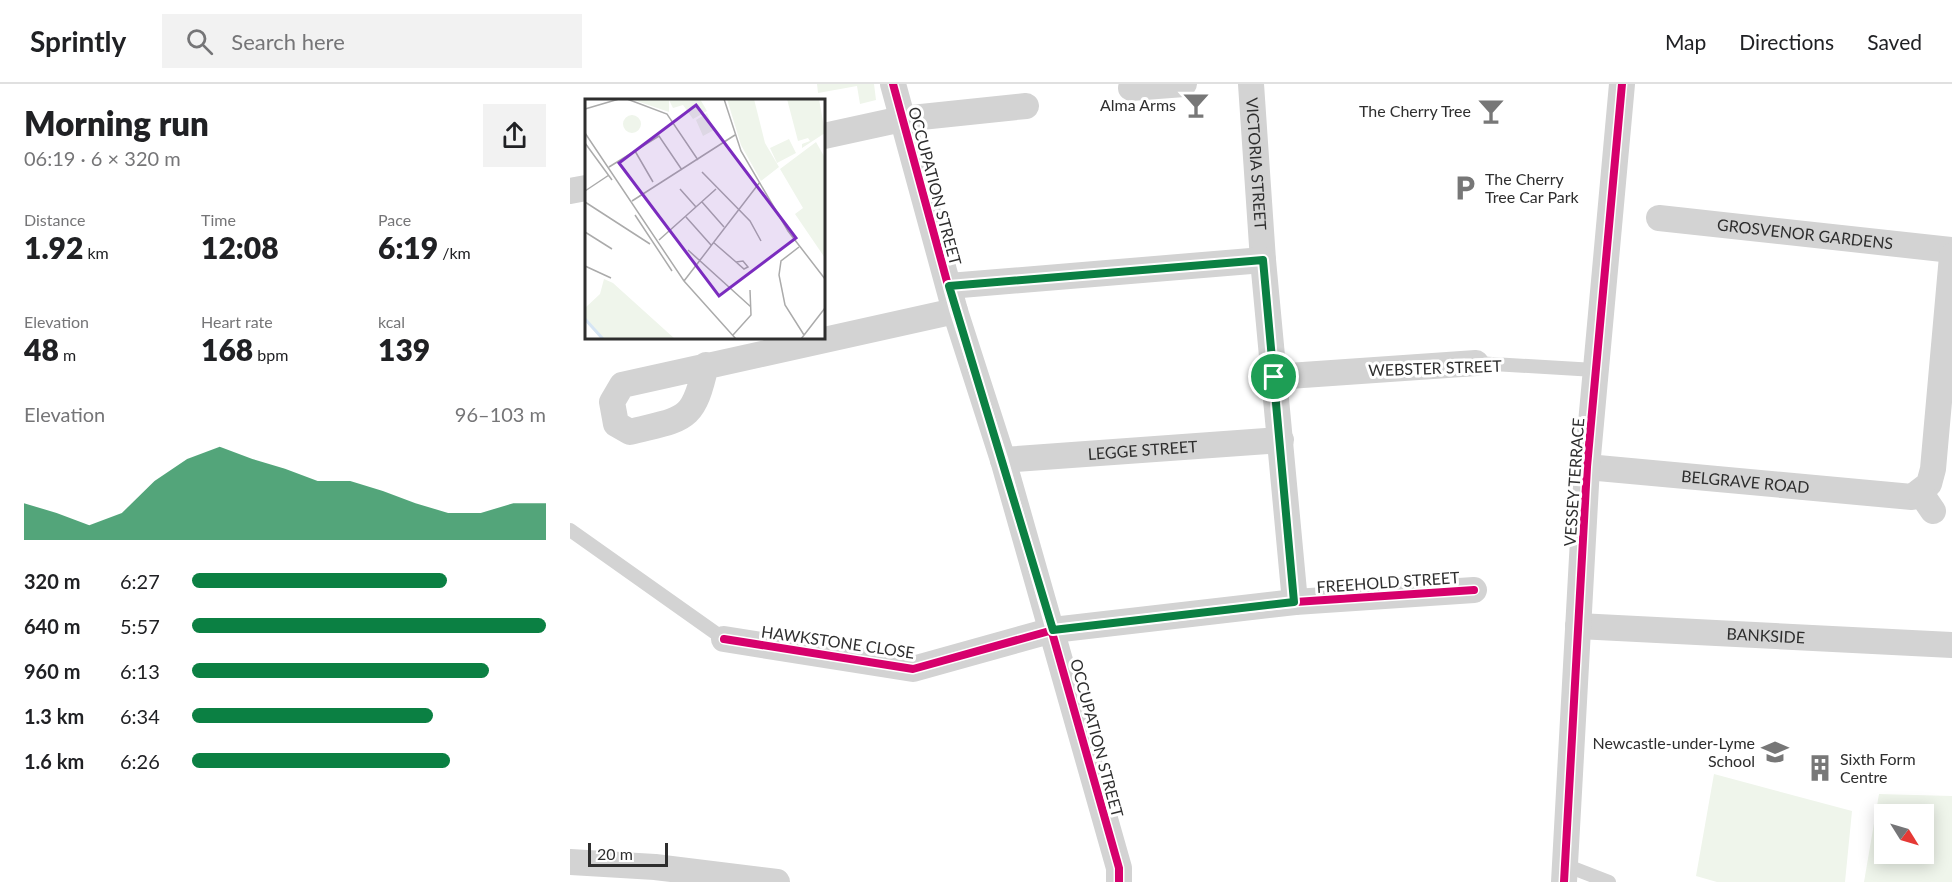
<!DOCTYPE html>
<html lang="en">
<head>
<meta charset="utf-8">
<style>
  body { margin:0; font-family:Lato,sans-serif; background:#f2f2f2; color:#202124; height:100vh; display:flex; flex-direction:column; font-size:22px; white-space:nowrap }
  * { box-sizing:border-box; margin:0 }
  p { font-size:20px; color:#757577 }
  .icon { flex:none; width:33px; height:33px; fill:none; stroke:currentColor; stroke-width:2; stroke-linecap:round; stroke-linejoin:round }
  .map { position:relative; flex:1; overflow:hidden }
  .side { display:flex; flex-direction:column; background:#fff; width:570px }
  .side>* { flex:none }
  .needle { width:39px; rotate:127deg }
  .tools { position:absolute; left:1304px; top:720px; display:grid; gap:12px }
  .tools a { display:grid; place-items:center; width:60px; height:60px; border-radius:0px; background:#fff; box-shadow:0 3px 15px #0003; font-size:30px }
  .scale { position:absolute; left:18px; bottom:15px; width:80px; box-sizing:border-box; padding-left:6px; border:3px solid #2e2e2e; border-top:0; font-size:16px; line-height:21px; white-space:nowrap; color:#2e2e2e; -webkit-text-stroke:4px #fff; paint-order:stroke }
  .pin { position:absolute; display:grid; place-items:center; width:51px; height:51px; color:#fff; margin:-26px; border:3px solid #fff; border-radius:50%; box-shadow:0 2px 6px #0007 }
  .round { display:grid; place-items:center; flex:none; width:63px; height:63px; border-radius:0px; background:#f2f2f2 }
  .headline { display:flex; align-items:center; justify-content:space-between; height:102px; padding:0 24px }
  h1 { font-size:33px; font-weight:800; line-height:45px }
  .stats { display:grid; grid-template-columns:repeat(3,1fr); gap:9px; height:102px; padding:6px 24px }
  .stats div { display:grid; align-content:center }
  .stats b { font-size:30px; font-weight:800 }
  .stats small { font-size:16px; font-weight:400 }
  .stats p { font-size:16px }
  .chart { height:168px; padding:12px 24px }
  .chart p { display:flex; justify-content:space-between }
  .chart svg { width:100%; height:108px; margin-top:6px; fill:#0b8043; opacity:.7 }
  ul { padding:0 24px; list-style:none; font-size:20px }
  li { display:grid; grid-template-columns:96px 72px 1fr; align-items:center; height:45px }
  li i { height:15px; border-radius:8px; background:#0b8043 }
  header { display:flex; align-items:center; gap:36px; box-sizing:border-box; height:84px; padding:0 30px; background:#fff; border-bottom:2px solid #e0e0e0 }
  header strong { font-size:28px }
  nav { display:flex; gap:33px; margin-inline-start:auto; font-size:21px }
  .search { width:420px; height:54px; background:#f2f2f2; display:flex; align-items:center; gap:15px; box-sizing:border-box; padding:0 21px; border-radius:0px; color:#757577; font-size:22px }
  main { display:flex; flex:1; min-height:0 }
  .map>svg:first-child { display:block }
  .green { fill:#eff5eb; fill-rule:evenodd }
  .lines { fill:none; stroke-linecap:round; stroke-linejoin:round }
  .lane { stroke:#d3d3d3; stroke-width:14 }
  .street { stroke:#d3d3d3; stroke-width:26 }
  .cycleway-casing { stroke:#fff; stroke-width:11 }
  .cycleway { stroke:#d6006c; stroke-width:8 }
  .route-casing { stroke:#fff; stroke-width:12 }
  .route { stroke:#0b8043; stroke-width:8 }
  .labels { text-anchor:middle; stroke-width:6; stroke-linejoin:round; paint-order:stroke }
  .poi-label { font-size:16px; fill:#2e2e2e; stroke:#fff; text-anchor:end }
  .street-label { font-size:16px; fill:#2e2e2e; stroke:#fff }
  .inset-river { fill:none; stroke:#d6e5f4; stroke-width:3 }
  .inset-road { fill:none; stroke:#ababab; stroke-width:1.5 }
  .view { fill:#7b2cbf; fill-opacity:0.15; stroke:#7b2cbf; stroke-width:3 }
  .inset-edge { fill:none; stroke:#2e2e2e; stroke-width:3 }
</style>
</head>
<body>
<header>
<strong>Sprintly</strong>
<div class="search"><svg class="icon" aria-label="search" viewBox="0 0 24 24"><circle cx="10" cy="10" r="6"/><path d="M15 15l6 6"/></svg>Search here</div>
<nav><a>Map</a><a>Directions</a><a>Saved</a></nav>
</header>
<main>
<section class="side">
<div class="headline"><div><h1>Morning run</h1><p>06:19 · 6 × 320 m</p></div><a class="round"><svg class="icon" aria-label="share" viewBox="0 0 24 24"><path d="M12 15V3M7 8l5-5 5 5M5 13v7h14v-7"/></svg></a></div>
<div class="stats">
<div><p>Distance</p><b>1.92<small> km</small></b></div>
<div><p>Time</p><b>12:08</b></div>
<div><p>Pace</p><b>6:19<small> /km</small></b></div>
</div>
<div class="stats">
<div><p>Elevation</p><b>48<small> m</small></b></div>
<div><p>Heart rate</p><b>168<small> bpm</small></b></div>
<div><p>kcal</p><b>139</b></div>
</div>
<div class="chart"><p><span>Elevation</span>96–103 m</p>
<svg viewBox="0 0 160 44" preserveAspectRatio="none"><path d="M0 44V29L10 33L20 38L30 33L40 20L50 11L60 6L70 11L80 15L90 20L100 20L110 24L120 29L130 33L140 33L150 29L160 29V44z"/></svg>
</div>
<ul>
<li><b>320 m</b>6:27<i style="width:72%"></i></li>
<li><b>640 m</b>5:57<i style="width:100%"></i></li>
<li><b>960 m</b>6:13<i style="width:84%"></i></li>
<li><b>1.3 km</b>6:34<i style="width:68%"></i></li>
<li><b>1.6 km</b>6:26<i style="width:73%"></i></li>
</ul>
</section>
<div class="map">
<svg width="1382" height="798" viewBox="0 0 1382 798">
  <rect width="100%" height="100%" fill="#fff"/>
  <path class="green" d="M247 0H304L306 16 290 20 287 2 248 9Z
    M1144 690 1282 727 1275 798H1147L1126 792Z
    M1309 710 1382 712V798H1294ZM1353 730V770H1314V730Z"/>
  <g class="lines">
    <path class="lane" d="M906 279 1025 286
      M0 446 154 555
      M995 781 1039 798"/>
    <g class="street">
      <path d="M323 0 385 227 433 376 549 784V798"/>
      <path id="s1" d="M681 0 693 176 725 518"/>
      <path d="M561 4 614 0"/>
      <path d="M254 52 332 35 456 22"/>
      <path d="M0 107 16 104"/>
      <path id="s2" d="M1089 134 1382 166"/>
      <path d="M379 202 693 176"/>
      <path d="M136 281C123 339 115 334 60 348L46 340 42 318 52 301 385 227"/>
      <path d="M704 293 906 279"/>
      <path id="s3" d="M433 376 711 356"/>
      <path id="s4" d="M1017 383 1342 413 1359 400 1363 385 1382 172"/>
      <path d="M1350 408 1363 427"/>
      <path id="s5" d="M1008 542 1382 561"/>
      <path d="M154 555 343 585 483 546 725 518 904 506"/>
      <path d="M0 778 85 783 207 798"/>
      <path d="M994 798 1017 383 1052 0"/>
    </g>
    <defs>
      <path id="cycleway" d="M323 0 385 227 433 376 549 784V798
        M154 555 343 585 483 546 725 518 904 506
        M994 798 1017 383 1052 0"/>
    </defs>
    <use href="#cycleway" class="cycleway-casing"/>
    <use href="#cycleway" class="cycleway"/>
  </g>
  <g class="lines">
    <defs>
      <path id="route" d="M693 176 724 518 483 546 379 202Z"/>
    </defs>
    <use href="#route" class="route-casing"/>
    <use href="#route" class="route"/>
  </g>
  <defs>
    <symbol id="bar-bare" viewBox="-9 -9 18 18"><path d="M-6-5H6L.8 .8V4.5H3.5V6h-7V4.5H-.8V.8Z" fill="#777" stroke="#fff" stroke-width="2.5" paint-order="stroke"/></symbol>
    <symbol id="parking-bare" viewBox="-9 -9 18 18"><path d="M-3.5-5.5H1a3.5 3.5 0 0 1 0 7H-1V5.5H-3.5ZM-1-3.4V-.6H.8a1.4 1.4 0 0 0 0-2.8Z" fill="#777" stroke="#fff" stroke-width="2.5" paint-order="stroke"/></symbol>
    <symbol id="school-bare" viewBox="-9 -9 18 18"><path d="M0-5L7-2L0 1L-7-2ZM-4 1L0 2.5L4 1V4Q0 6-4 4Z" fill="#777" stroke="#fff" stroke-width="2.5" paint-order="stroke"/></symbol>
    <symbol id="building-bare" viewBox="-9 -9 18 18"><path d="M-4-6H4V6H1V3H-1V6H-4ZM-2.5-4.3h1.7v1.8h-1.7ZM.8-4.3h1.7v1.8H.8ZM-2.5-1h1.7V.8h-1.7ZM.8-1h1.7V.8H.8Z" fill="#777" stroke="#fff" stroke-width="2.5" paint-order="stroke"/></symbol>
  </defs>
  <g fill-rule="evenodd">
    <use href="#bar-bare" x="607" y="2" width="38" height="38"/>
    <use href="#bar-bare" x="902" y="8" width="38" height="38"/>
    <use href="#parking-bare" x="876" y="85" width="38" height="38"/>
    <use href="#school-bare" x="1186" y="649" width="38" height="38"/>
    <use href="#building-bare" x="1231" y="665" width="38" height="38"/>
  </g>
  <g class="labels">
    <g class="poi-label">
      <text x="606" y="27">Alma Arms</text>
      <text x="901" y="33">The Cherry Tree</text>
      <text x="915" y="101" text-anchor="start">The Cherry<tspan x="915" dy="18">Tree Car Park</tspan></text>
      <text x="1185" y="665">Newcastle-under-Lyme<tspan x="1185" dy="18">School</tspan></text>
      <text x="1270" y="681" text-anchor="start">Sixth Form<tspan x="1270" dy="18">Centre</tspan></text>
    </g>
    <g class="street-label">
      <text dy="6" stroke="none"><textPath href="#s1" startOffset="80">VICTORIA STREET</textPath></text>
      <text transform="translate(365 102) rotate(75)" y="6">OCCUPATION STREET</text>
      <text dy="6" stroke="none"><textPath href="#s2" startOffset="147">GROSVENOR GARDENS</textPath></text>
      <text transform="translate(865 284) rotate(-2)" y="6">WEBSTER STREET</text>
      <text dy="6" stroke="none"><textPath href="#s3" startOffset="140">LEGGE STREET</textPath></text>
      <text dy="6" stroke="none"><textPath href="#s4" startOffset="159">BELGRAVE ROAD</textPath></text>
      <text transform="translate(1004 398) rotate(-86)" y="6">VESSEY TERRACE</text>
      <text transform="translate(818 498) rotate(-4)" y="6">FREEHOLD STREET</text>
      <text dy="6" stroke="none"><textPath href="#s5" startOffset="188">BANKSIDE</textPath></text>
      <text transform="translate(268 558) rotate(8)" y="6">HAWKSTONE CLOSE</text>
      <text transform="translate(527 654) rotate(75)" y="6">OCCUPATION STREET</text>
    </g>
  </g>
  <g transform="translate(15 15)">
    <rect width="240" height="240" fill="#fff"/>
    <path d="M46 0H115L122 12 108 20 98 6 88 9 84 1V13ZM142 0H169L180 44 194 68 176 82 156 46ZM202 0H234L240 34 217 49V45L225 42 223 39 213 42ZM122 14 129 31 118 37 111 21ZM38 25a9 9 0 1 1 18 0a9 9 0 1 1-18 0ZM204 40 211 54 192 64 185 49ZM231 43 240 59V159L210 115 218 109 195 70ZM19 180 28 184 90 240H16L0 222V209L15 195Z" fill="#eff5eb"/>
    <path class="inset-river" d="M0 220 18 240"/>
    <path class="inset-road" d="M42 0 82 15 113 61M139 0 156 52 203 132 240 180M0 10 34 0M0 34 99 182 151 240M0 44 27 81M50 52 68 83M24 68 74 37 97 71M117 73 165 122 176 142M95 90 111 108M0 92 24 76M47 102 150 36M0 103 65 145M117 103 139 128M50 116 87 172M101 118 126 146M0 133 27 150M74 141 131 90M128 143 151 163 159 170 163 168 158 162 151 163M214 148 196 162 194 176 200 206 219 236M103 151 166 208M0 167 26 179M99 182 175 83M148 236 166 216 165 191M216 240 240 209"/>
    <path class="view" d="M111 6 211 139 134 197 34 64Z"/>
    <rect width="240" height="240" class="inset-edge"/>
  </g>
</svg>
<div class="tools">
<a><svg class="needle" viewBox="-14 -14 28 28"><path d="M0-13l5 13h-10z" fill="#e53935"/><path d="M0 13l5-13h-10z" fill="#757577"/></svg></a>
</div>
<div class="scale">20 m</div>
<div class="pin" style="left:704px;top:293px;background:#1e9e55"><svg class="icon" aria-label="arrive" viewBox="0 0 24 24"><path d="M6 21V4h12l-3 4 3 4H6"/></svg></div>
</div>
</main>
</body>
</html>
